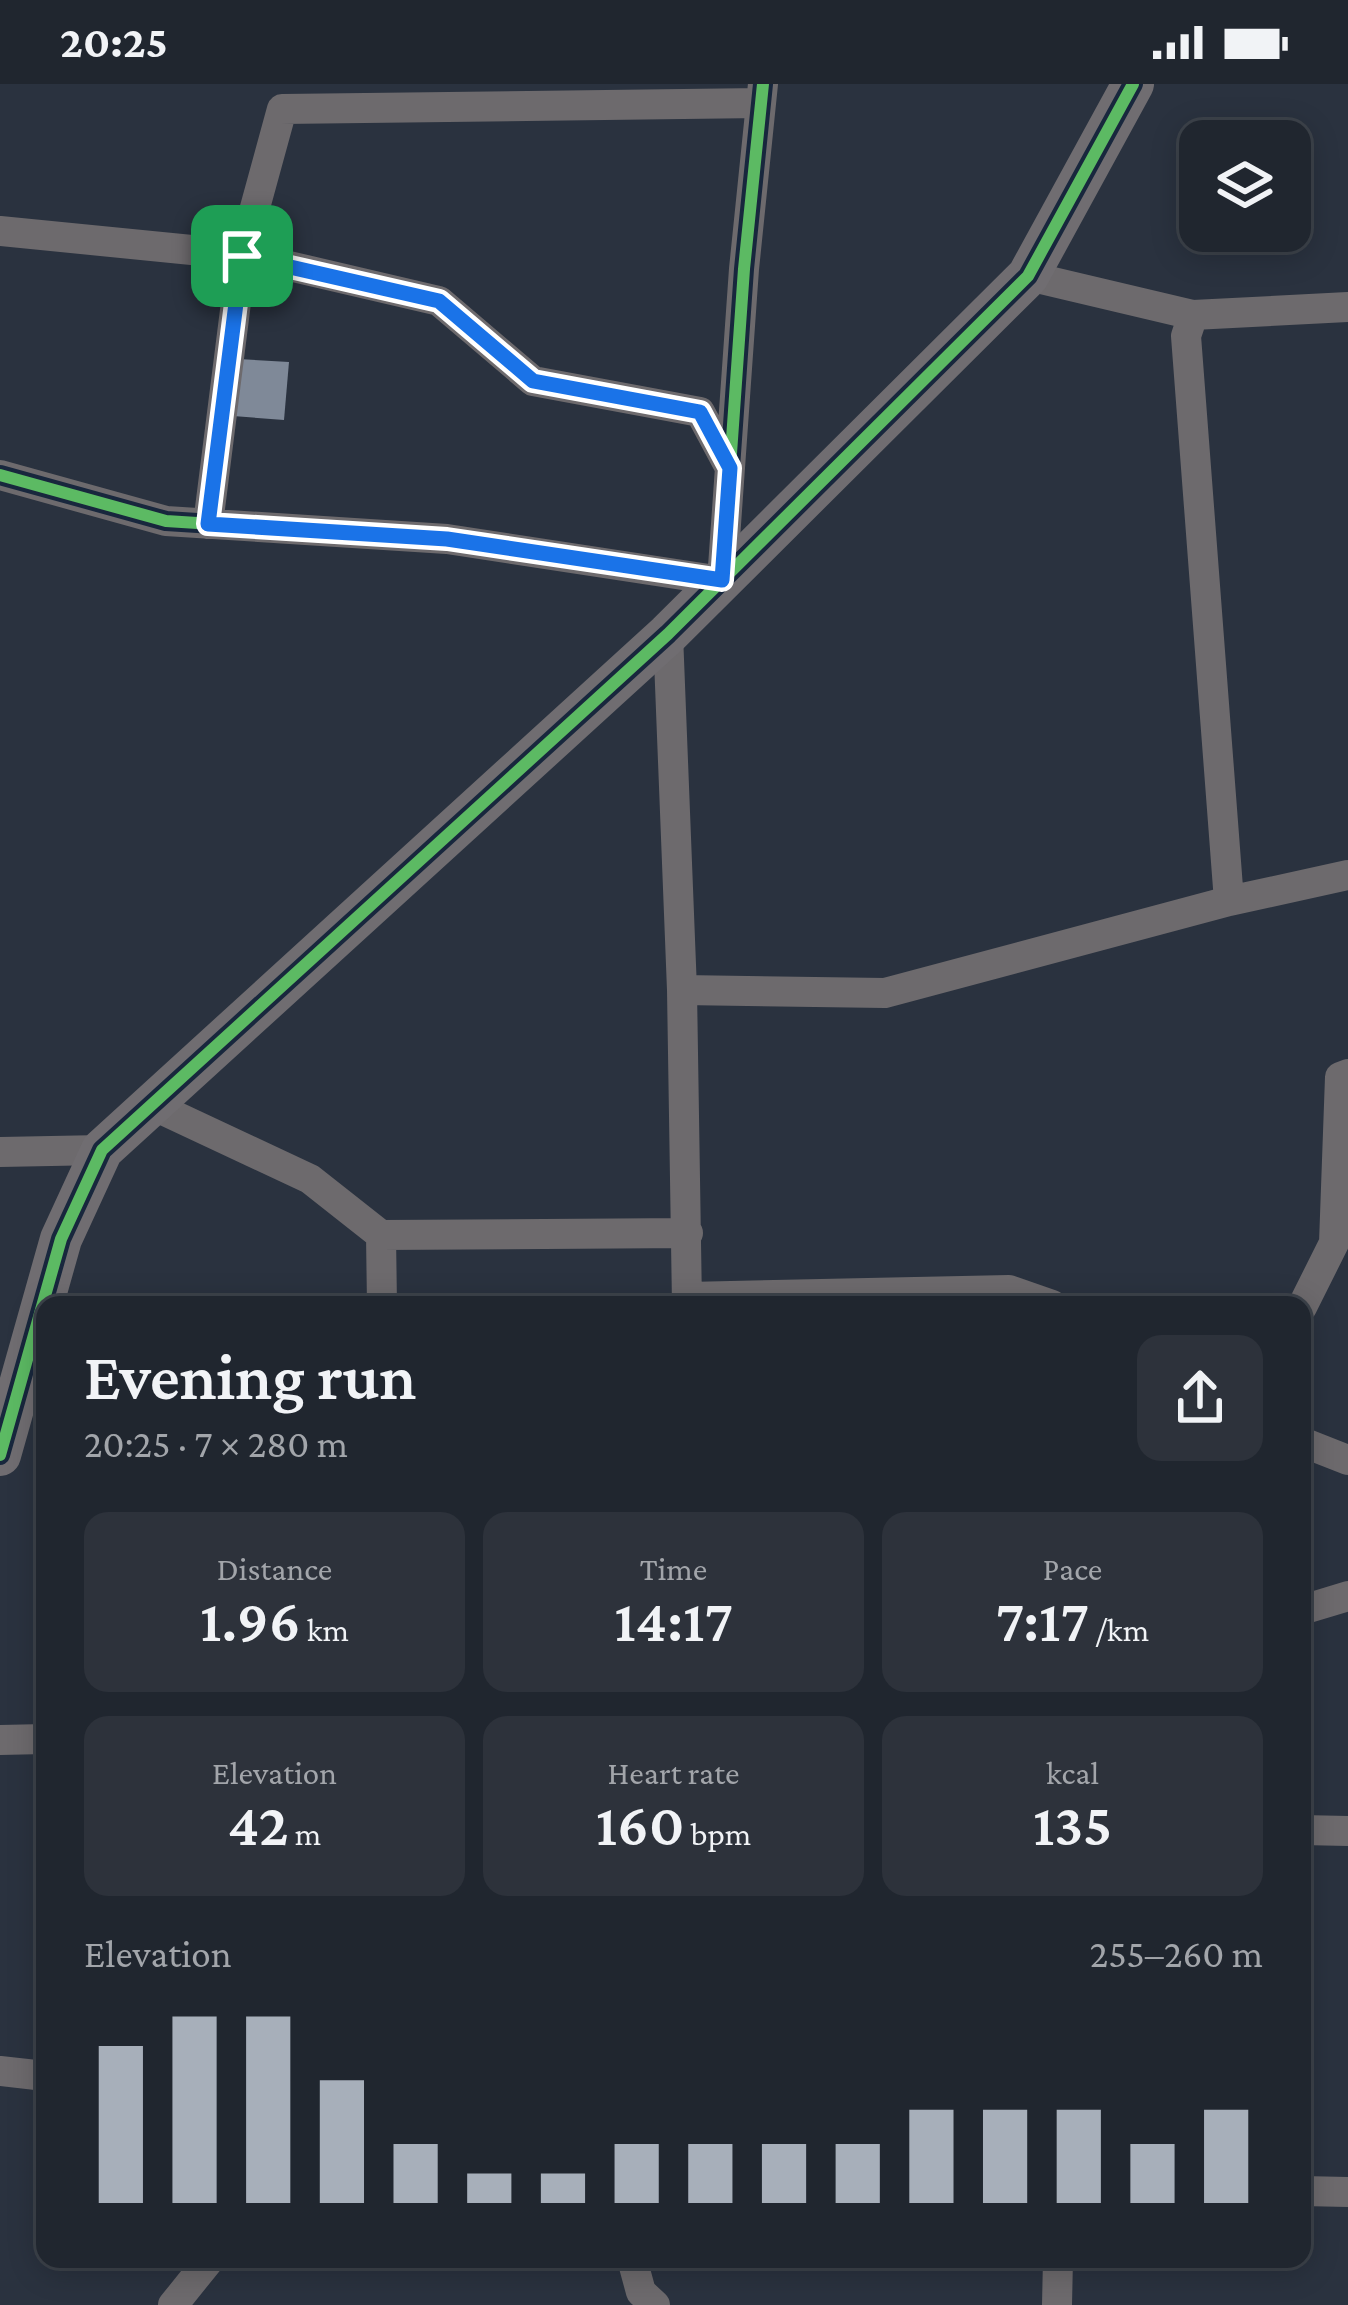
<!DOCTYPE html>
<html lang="en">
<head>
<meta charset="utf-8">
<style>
  body { margin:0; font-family:"Crimson Pro",serif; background:#2d323b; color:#f1f3f6; height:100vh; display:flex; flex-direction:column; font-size:45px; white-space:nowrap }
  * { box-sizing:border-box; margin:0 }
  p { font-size:39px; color:#a2a5aa }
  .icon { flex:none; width:66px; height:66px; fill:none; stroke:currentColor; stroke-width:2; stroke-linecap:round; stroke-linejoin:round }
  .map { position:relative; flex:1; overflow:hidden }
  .side { position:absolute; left:36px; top:1212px; width:1275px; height:972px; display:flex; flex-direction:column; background:#20262f; border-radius:24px; box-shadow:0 6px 30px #0003,0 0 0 3px #3d434b }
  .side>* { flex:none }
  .tools { position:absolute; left:1179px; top:36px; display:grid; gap:24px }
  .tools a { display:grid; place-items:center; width:132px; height:132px; border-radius:24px; background:#20262f; box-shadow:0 6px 30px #0003,0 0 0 3px #3d434b; font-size:60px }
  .pin { position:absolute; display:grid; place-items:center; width:102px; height:102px; color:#fff; margin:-51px; border-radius:24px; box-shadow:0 6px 18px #0006 }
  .round { display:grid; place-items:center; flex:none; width:126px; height:126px; border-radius:24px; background:#2d323b }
  .overview { display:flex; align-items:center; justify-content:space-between; height:204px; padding:0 48px }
  h1 { font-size:66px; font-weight:600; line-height:90px }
  .metrics { display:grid; grid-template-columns:repeat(3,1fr); gap:18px; height:204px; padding:12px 48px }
  .metrics div { display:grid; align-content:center; border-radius:24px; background:#2d323b; text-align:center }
  .metrics b { font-size:60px; font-weight:600 }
  .metrics small { font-size:33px; font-weight:400 }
  .metrics p { font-size:33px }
  .chart { height:336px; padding:24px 48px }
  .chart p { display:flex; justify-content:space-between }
  .chart svg { width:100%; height:216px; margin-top:12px; stroke:#a7afba; stroke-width:6 }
  .status { display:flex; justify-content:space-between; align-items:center; height:84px; padding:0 60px; background:#20262f; direction:ltr }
  .status svg { height:33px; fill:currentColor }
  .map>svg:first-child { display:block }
  .building { fill:#7f8998 }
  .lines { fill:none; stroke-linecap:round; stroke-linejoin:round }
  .street { stroke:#6d6a6d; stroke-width:30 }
  .secondary { stroke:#706d71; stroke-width:42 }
  .cycleway-casing { stroke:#18273d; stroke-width:20 }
  .cycleway { stroke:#5cba63; stroke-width:12 }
  .route-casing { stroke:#fff; stroke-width:24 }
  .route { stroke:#1a73e8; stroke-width:15 }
</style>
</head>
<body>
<div class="status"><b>20:25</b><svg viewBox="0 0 49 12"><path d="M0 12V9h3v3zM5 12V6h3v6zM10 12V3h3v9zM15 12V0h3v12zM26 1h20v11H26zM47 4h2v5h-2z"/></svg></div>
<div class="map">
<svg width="1348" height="2221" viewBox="0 0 1348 2221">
  <rect width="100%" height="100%" fill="#2a323f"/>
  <path class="building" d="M238 275 289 278 284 336 233 332Z"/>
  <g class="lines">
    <path class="street" d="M0 147 242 171 439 217 533 297 700 328 730 384
      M1028 192 1193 231 1348 223
      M1193 231 1186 252 1229 817
      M0 391 166 437 447 455 722 497 744 185 763 0
      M208 440 242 171 282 25 761 19
      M668 550 682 906 687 1221
      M682 906 885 909 1229 817 1348 791
      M152 1021 310 1095 381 1151 688 1149
      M0 1068 102 1066
      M381 1151 382 1221
      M687 1213 1009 1206 1052 1221
      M1302 1223 1334 1159 1340 993 1348 990
      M1302 1358 1348 1376
      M1302 1526 1348 1512
      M0 1656 45 1655
      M1302 1746 1348 1747
      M0 1987 45 1992
      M1302 2107 1348 2108
      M632 2175 641 2208 655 2221
      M173 2221 210 2175
      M1057 2221 1058 2175"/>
    <path class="secondary" d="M0 1371 61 1155 102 1066 668 550 1028 192 1133 0"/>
    <defs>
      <path id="cycleway" d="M0 391 166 437 447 455 722 497 744 185 763 0
        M0 1371 61 1155 102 1066 668 550 1028 192 1133 0"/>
    </defs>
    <use href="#cycleway" class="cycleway-casing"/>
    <use href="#cycleway" class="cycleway"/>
  </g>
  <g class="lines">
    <defs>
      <path id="route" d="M242 172 439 217 533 297 700 328 730 384 722 496 447 455 208 440Z"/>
    </defs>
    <use href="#route" class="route-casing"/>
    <use href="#route" class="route"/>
  </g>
</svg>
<div class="tools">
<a><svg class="icon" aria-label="layers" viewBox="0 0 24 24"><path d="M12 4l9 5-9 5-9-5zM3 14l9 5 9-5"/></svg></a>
</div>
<div class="pin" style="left:242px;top:172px;background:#1e9e55"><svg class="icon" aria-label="arrive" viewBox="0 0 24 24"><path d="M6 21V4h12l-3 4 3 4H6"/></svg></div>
<section class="side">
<div class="overview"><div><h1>Evening run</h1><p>20:25 · 7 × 280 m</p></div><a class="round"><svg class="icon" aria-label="share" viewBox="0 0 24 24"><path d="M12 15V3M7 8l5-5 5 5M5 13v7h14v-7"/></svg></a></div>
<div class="metrics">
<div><p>Distance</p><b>1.96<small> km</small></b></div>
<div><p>Time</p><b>14:17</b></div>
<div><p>Pace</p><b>7:17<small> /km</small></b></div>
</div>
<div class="metrics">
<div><p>Elevation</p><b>42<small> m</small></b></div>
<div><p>Heart rate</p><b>160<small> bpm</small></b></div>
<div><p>kcal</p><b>135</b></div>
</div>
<div class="chart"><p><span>Elevation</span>255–260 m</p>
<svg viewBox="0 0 160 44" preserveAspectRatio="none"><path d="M5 44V12M15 44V6M25 44V6M35 44V19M45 44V32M55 44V38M65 44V38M75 44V32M85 44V32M95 44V32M105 44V32M115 44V25M125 44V25M135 44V25M145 44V32M155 44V25"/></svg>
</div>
</section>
</div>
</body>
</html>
